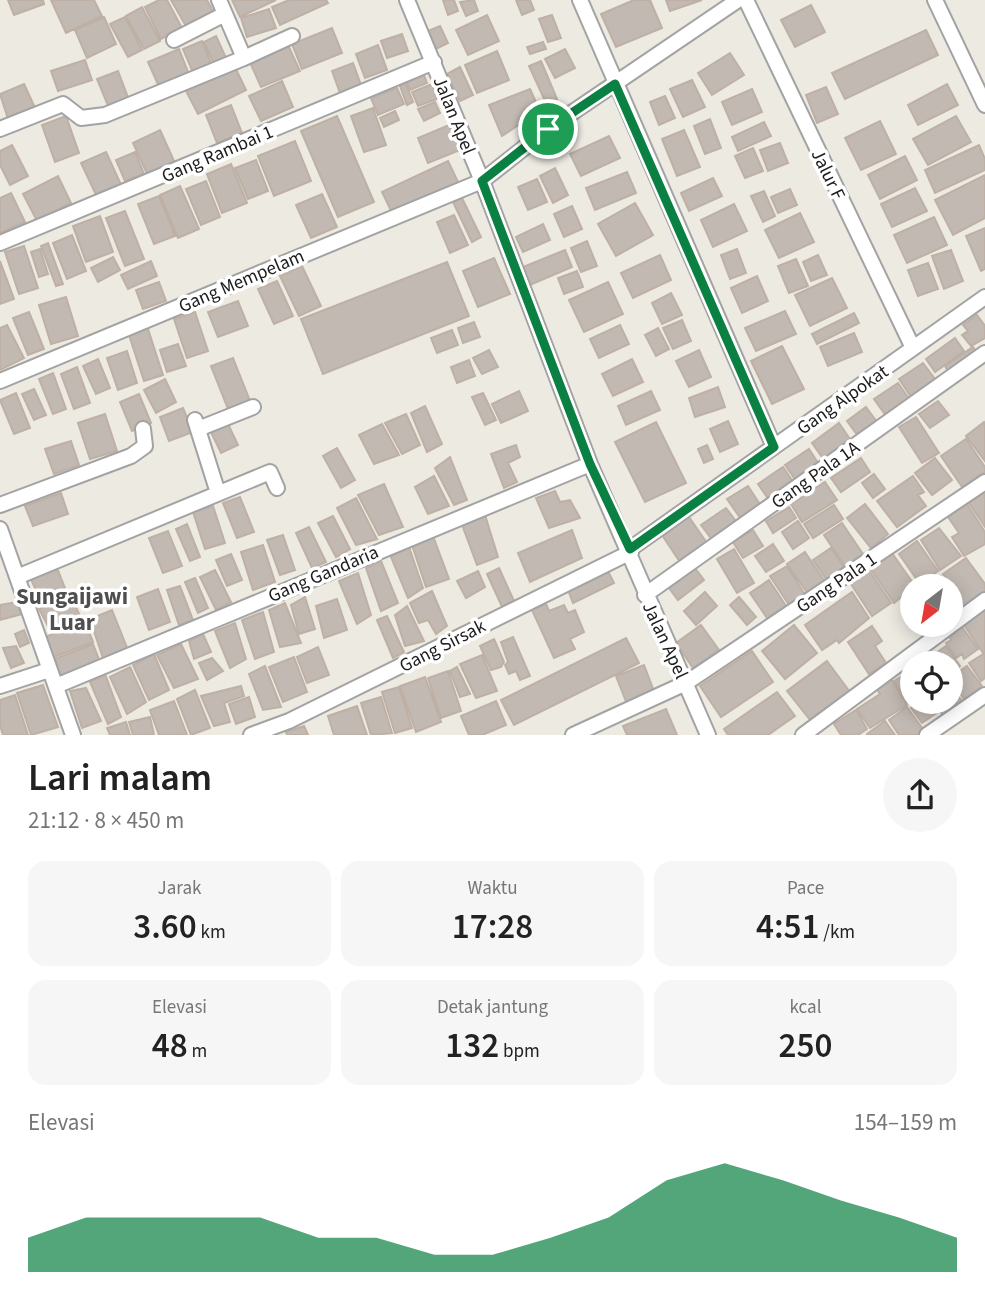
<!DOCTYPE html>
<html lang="id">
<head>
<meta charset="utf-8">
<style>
  body { margin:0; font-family:"Source Sans 3",sans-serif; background:#f6f6f6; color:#222; height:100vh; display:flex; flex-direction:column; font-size:26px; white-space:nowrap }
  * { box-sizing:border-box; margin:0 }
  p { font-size:23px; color:#767676 }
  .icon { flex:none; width:38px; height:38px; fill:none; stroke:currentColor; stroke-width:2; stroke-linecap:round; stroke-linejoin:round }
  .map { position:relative; height:735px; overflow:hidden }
  .sheet { display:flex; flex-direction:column; background:#fff; flex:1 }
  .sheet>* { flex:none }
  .needle { width:46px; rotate:211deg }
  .buttons { position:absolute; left:900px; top:574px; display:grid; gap:14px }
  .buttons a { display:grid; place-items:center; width:63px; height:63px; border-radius:50%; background:#fff; box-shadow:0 4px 18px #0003; font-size:35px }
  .pin { position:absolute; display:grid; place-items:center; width:60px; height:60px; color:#fff; margin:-30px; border:4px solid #fff; border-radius:50%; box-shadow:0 2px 7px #0007 }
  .round { display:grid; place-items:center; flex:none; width:74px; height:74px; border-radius:37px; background:#f6f6f6 }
  .overview { display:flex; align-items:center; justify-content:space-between; height:119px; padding:0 28px }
  h1 { font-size:38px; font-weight:600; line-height:52px }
  .stats { display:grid; grid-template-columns:repeat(3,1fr); gap:10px; height:119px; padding:7px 28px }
  .stats div { display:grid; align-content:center; border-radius:18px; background:#f6f6f6; text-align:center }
  .stats b { font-size:35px; font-weight:600 }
  .stats small { font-size:19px; font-weight:400 }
  .stats p { font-size:19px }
  .chart { height:196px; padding:14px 28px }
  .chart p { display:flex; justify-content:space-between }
  .chart svg { width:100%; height:126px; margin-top:7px; fill:#0b8043; opacity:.7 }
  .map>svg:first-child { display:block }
  .building { fill:#c1b9b2; stroke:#beb0a5; stroke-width:2 }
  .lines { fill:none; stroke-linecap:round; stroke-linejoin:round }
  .street-casing { stroke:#a3a3a3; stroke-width:18 }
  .street { stroke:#fff; stroke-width:14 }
  .route-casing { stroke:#fff; stroke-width:14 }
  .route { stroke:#0b8043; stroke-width:9 }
  .labels { text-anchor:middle; stroke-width:7; stroke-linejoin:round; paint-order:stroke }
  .street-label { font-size:19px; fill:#1c1c1c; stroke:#fff }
  .quarter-label { font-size:23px; font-weight:bold; fill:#4f4f4f; stroke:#fff }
</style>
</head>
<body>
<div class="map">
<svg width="985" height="735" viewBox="0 0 985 735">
  <rect width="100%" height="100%" fill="#edeae2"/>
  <path class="building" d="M8 0H43L44 4 14 15Z
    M51 0H94L102 16 66 33Z
    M159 0H167L182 28 161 39 145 7Z
    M171 0H207L214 13 187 28Z
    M232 0H276L240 17Z
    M289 0H326L328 3 280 25 272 7Z
    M443 0H454L458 11 448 15Z
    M474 0 478 11 466 16 460 2Z
    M516 0H530L534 10 522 15Z
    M634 0H650L662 28 616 47 601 14Z
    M666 0H702L670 11Z
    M811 5 825 32 795 47 781 20Z
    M142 7 160 41 144 49 126 16Z
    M269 9 276 28 247 37 241 18Z
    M487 15 499 41 468 55 456 30Z
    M552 15 561 38 548 42 539 19Z
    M104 17 116 44 87 58 75 30Z
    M125 17 142 50 128 57 110 24Z
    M440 26 448 43 436 49 428 31Z
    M332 28 342 53 302 69 292 44Z
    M926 30 938 55 845 99 832 73Z
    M402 34 408 51 387 58 381 41Z
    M216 36 227 60 215 66 204 42Z
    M202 41 213 68 194 75 183 49Z
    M543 42 546 49 530 54 527 47Z
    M287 43 300 71 261 87 249 60Z
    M378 45 387 70 365 78 356 54Z
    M179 49 190 77 160 89 148 62Z
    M565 49 575 68 555 78 545 59Z
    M497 51 509 80 477 93 465 65Z
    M730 53 744 75 712 95 698 73Z
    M85 60 92 80 58 91 51 71Z
    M541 61 557 99 546 103 529 66Z
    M353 63 361 85 340 93 332 71Z
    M235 67 246 90 198 114 186 91Z
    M460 67 473 95 460 101 447 74Z
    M118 71 129 100 109 108 97 79Z
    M424 75 427 83 410 90 407 82Z
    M692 80 705 107 683 117 670 89Z
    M282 81 293 107 261 121 249 96Z
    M24 84 36 110 9 122 0 94Z
    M406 84 413 102 407 105 400 86Z
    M432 84 437 99 418 106 412 92Z
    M947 84 958 105 918 125 908 105Z
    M826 87 838 114 817 123 806 95Z
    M397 88 404 104 378 115 371 98Z
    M530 89 540 111 502 136 489 105Z
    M752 89 762 112 732 125 722 102Z
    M665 96 675 118 659 125 650 102Z
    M435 102 440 113 424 121 418 109Z
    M231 105 242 133 217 143 206 115Z
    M373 108 386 145 364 152 351 116Z
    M395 111 399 120 384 127 380 118Z
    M66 116 79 153 55 162 42 125Z
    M337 116 374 202 338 217 301 131Z
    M956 116 971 142 928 165 913 139Z
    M710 119 721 148 705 154 694 126Z
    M880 121 896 154 861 170 845 138Z
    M764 122 771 136 738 151 732 137Z
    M449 125 460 150 428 163 418 138Z
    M160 130 175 163 148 176 133 143Z
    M684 130 700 167 677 176 662 139Z
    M609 136 620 158 581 176 570 154Z
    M295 141 311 181 274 196 258 156Z
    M780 143 788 163 768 171 760 150Z
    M12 145 28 176 10 185 0 165V151Z
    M979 145 985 159V170L935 193 925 170Z
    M753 148 763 171 745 178 735 156Z
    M106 152 122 187 97 197 81 163Z
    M135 152 144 174 125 181 116 160Z
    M905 156 917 180 880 199 868 175Z
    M256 160 268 191 248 199 235 168Z
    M448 161 459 184 393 215 382 192Z
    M231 164 247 203 222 213 207 174Z
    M555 168 568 195 553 203 540 176Z
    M627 172 636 193 595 210 586 188Z
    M985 175V218L953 235 935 200Z
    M58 176 71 203 37 221 23 194Z
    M713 178 722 196 689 211 681 193Z
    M537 179 547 202 528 210 518 187Z
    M206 181 220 217 201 225 186 189Z
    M180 186 199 229 178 238 160 195Z
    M915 188 927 211 892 227 881 204Z
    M790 189 797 205 778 213 771 197Z
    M764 191 775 216 763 222 751 196Z
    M11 193 25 222 0 233V198Z
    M322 194 337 227 311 238 296 205Z
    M159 196 175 236 154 244 138 204Z
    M462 198 481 237 472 242 453 202Z
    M635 203 653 235 616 256 598 224Z
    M734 204 747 231 713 247 701 220Z
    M572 206 582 229 564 237 554 214Z
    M125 211 144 259 125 266 106 218Z
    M800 213 814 242 779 258 765 230Z
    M454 215 468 245 450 253 437 222Z
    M100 216 113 252 86 262 73 226Z
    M934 217 947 245 907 263 894 235Z
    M543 224 550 240 523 252 516 237Z
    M985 228V269L981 271 966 236Z
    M72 235 86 271 67 279 53 243Z
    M587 241 597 266 581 272 571 248Z
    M48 243 63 284 56 286 41 246Z
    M24 246 38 288 19 294 5 252Z
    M40 249 48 274 39 277 31 252Z
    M737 249 746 273 730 279 721 255Z
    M565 250 572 267 530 285 523 267Z
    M951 250 963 281 944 289 932 256Z
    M660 255 671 280 633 298 621 273Z
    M818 255 827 275 811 281 803 262Z
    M113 257 120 270 98 282 91 268Z
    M494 258 510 294 478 307 463 271Z
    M796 259 808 286 789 293 778 266Z
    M0 261 14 299 0 304Z
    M151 261 157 276 128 289 121 275Z
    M447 262 469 316 323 374 301 319Z
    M928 263 938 289 918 296 908 270Z
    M302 266 321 306 299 316 280 276Z
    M577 271 583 287 564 294 558 278Z
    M757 276 768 301 742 313 731 288Z
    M832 278 847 308 810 326 795 295Z
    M277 281 293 316 274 324 258 289Z
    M159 282 166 301 143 309 136 290Z
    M608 282 623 314 584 332 569 300Z
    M671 293 682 315 662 324 652 303Z
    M66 297 78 336 51 344 39 305Z
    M238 301 248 326 218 337 208 312Z
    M785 311 796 334 756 351 745 328Z
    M29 312 44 349 28 355 13 318Z
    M195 312 208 351 187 358 174 319Z
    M854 313 859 323 817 344 812 334Z
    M977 315 985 326V338L971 346 962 335 968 331 963 325Z
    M682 320 691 341 673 349 663 328Z
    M474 322 480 337 463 343 458 328Z
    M7 325 24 358 0 370V328Z
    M620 325 629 344 599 358 590 339Z
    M147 326 163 375 144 381 128 332Z
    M658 328 669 349 656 356 645 335Z
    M452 330 458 345 437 353 431 338Z
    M854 333 862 352 828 366 820 347Z
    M955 338 964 351 935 372 926 359Z
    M178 344 186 366 167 372 160 350Z
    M782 346 804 389 772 404 751 361Z
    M973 347 980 357 951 376 945 366Z
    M489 350 498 367 482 374 473 358Z
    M699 350 711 377 689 387 676 361Z
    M127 351 137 383 118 390 107 358Z
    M233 358 250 401 228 409 211 366Z
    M98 359 110 388 96 394 83 366Z
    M632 359 643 382 613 396 602 374Z
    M469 360 475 376 457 383 451 367Z
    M923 363 938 383 913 400 899 379Z
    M77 367 90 403 74 409 61 374Z
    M53 373 66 409 53 414 39 379Z
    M165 379 176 402 156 413 144 390Z
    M898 383 912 403 889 420 874 399Z
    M718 387 725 407 695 417 689 398Z
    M34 389 46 415 34 420 22 394Z
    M519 391 528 411 501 423 492 404Z
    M651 391 660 410 626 425 618 406Z
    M16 393 30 428 14 434 0 400Z
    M483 393 496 420 485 425 472 397Z
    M139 394 151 423 132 431 120 402Z
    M938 401 949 415 930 428 919 414Z
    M425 406 442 444 427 452 411 413Z
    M866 407 880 426 861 440 847 421Z
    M183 408 193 432 169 441 160 417Z
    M105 414 117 451 90 459 78 423Z
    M406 414 420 445 402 454 385 423Z
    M916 417 939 453 922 463 899 427Z
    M728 421 738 444 720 452 710 429Z
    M227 422 238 445 221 453 210 430Z
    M656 422 686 483 645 502 615 442Z
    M984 422 985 424V461L966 436Z
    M839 423 854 445 827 464 812 443Z
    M382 424 399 455 374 464 359 435Z
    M966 439 985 467V472L962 487 941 456Z
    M71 441 79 465 54 474 45 449Z
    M516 445 520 457 508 463 517 482 504 488 491 454Z
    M707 445 713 459 704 463 698 449Z
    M337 448 355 480 341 488 323 456Z
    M809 449 822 469 799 485 785 465Z
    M450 457 467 500 454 505 435 468Z
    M861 458 870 472 841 492 831 478Z
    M935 458 952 480 932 495 915 473Z
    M783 467 796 486 771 503 758 484Z
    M874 474 885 489 873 498 862 483Z
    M434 476 449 506 428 514 415 487Z
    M913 476 924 492 918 495 926 506 897 527 877 501Z
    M825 482 837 500 802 522 791 504Z
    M384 484 403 527 379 535 358 495Z
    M748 486 763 509 743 522 727 499Z
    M555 491 560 502 570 500 580 518 549 528 536 498Z
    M985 492V527L969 503Z
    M61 493 68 514 33 526 25 506Z
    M240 497 254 532 237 538 223 503Z
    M356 498 377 539 356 545 337 508Z
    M865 504 888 534 871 548 847 518Z
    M967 504 985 532V544L964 556 952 537 959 533 948 517Z
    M834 505 843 519 813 538 804 524Z
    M213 506 225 543 205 549 193 512Z
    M789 507 796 518 773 533 766 521Z
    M726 508 738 524 713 541 701 525Z
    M485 515 498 557 477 565 461 522Z
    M333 516 350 549 336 557 318 523Z
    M689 517 709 546 682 565 662 535Z
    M798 521 809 538 793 549 782 532Z
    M842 523 865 557 847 569 824 535Z
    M187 524 200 557 190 561 176 529Z
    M309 527 326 562 312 568 296 533Z
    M939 528 961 556 940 570 921 540Z
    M572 530 582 558 530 582 518 553Z
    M753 530 763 546 743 558 733 542Z
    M168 531 182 566 163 573 149 538Z
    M283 535 295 570 280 575 267 540Z
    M433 536 449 579 426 587 412 545Z
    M917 541 938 571 920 584 899 554Z
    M773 544 784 561 766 572 755 556Z
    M263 545 275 582 253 590 241 552Z
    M409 547 423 588 408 598 391 557Z
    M831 548 844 567 826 579 813 560Z
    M734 549 754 583 737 593 717 559Z
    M805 552 825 582 808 594 787 564Z
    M892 553 915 586 894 603 870 568Z
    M231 554 242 580 227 586 216 560Z
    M966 558 985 584V594L966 607 943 574Z
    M381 561 398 603 381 611 366 568Z
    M787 566 805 595 789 605 770 576Z
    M57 568 65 588 39 598 31 579Z
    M499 568 514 601 503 609 487 574Z
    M695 568 704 580 678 600 669 588Z
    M607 569 614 583 573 603 567 587Z
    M868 569 891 603 872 616 849 581Z
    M215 570 231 602 216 610 200 577Z
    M478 571 485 587 466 598 457 581Z
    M358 573 371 615 357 624 339 581Z
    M941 576 949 586H926Z
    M195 578 208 608 198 613 185 582Z
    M769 580 786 606 767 618 750 593Z
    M180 586 193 620 179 625 167 590Z
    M158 589 170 622 149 630 137 597Z
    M950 589 963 607 950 616Z
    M432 591 447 626 436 634 428 620 419 623 410 603Z
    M705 592 717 606 696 625 684 611Z
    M852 592 869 618 839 643 837 640 822 650 805 625Z
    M71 596 80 616 49 628 39 609Z
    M305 597 315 629 299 634 291 605Z
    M739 597 756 617 747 625 730 605Z
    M337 599 347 630 324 638 316 606Z
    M16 602 22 614 0 620V605Z
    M285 603 301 643 280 647 269 610Z
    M546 604 549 611 564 605 568 613 575 610 584 632 570 639 575 649 554 658 532 610Z
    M407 606 424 641 405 646 395 615Z
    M112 610 128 650 103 658 90 619Z
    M985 610V651L983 653 964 625Z
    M263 612 274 652 255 659 242 620Z
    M387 616 404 652 393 658 377 620Z
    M85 622 93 642 54 657 45 637Z
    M235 623 246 659 230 668 215 631Z
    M701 625 719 650 693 668 676 643Z
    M794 625 817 653 785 679 762 651Z
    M872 626 882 641 875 646 886 663 869 674 848 642Z
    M962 627 978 649 964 659 962 654 956 658 946 643 951 640 949 636Z
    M24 630 29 643 20 647 15 634Z
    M203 634 211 652 194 659 189 641Z
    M513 637 530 676 520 680 516 671 509 674 505 665 508 662 501 642Z
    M626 638 639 663 514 725 501 700Z
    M494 639 504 662 501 667 491 670 480 646Z
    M93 644 100 662 60 679 54 667 57 664 55 659Z
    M181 644 198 679 174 688 157 655Z
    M16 646 24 663 11 668 3 648Z
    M946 646 960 666 950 673V663H932L929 658Z
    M318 647 329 675 307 683 297 657Z
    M752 651 773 682 721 717 700 686Z
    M985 653V678L981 681 969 663Z
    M154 654 169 690 149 700 133 665Z
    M482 655 497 691 476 698 460 664Z
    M294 657 307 692 283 702 269 667Z
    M212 658 223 671 207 680 199 663Z
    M827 661 850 692 811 721 787 691Z
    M644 665 655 694 627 704 616 676Z
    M265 666 281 707 263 710 249 674Z
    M967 666 982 686 964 699 950 678Z
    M130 667 146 702 127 714 110 677Z
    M457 667 470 694 460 697 450 671Z
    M912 670V699L907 702 894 681Z
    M448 671 461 711 441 718 428 678Z
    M105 674 121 717 108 724 90 682Z
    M425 677 441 722 416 732 400 686Z
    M891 679 907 705 870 728 857 709 880 694 876 688Z
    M43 685 58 727 31 735 17 693Z
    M950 685 962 701 943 715 933 702H950Z
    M241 686 244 696 224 703 230 722 214 726 201 696Z
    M399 687 412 728 395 733 382 692Z
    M86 688 101 721 82 728 70 691Z
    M195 690 210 728 191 735 177 699Z
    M777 692 795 716 768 735H728L724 729Z
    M15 695 28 735H3L0 725V700Z
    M249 697 255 717 236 724 229 704Z
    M381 697 392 733 371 735 361 703Z
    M174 701 187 735H159L150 710Z
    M496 701 506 725 482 735H469L461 716Z
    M919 702H930L938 712 922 723 911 708Z
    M357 706 367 735H334L328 716Z
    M907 707 925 732 920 735H899L889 720Z
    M666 709 677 735H627L623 726Z
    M856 710 867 729 858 735H841L834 724Z
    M150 717 154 735H133L129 722Z
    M885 721 895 735H867V734Z
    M126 722 130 735H110L107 728Z
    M304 726 308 735H287L286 732Z"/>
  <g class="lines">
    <defs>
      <path id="street" d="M407 0 482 181 590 464 708 735
        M580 0 774 447
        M746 0 913 348
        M935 0 985 105
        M174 40 225 14
        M244 58 292 36
        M0 129 63 104 81 118 105 115 244 58 219 0
        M0 243 434 62
        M0 381 482 181 548 129 738 0
        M195 420 218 493
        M198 429 253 407
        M0 505 131 456 145 446 143 429
        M0 529 73 735
        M630 549 985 297
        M17 577 270 472 277 488
        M645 595 985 353
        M0 686 49 670
        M56 686 590 464
        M251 735 289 721 631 552
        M573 735 686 683 985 482
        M803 735 985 600
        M927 735 985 695"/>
    </defs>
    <use href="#street" class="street-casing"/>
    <use href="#street" class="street"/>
  </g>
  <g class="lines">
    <defs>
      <path id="route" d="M615 84 774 447 630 549 590 464 482 181 548 129Z"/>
    </defs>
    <use href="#route" class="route-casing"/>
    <use href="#route" class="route"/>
  </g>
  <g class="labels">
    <g class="street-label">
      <text transform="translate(455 115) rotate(68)" y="7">Jalan Apel</text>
      <text transform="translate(217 153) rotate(-23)" y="7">Gang Rambai 1</text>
      <text transform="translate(829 174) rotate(64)" y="7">Jalur F</text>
      <text transform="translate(241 280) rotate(-23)" y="7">Gang Mempelam</text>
      <text transform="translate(842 399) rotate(-35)" y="7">Gang Alpokat</text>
      <text transform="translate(815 474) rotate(-35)" y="7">Gang Pala 1A</text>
      <text transform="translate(323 573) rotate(-23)" y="7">Gang Gandaria</text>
      <text transform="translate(836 582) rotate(-34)" y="7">Gang Pala 1</text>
      <text transform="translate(666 640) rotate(65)" y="7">Jalan Apel</text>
      <text transform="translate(442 645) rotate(-27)" y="7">Gang Sirsak</text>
    </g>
    <g class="quarter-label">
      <text x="72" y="604">Sungaijawi<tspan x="72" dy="26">Luar</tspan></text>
    </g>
  </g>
</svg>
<div class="buttons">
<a><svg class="needle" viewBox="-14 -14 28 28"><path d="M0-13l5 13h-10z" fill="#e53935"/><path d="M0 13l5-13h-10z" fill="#767676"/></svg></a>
<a><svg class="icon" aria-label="locate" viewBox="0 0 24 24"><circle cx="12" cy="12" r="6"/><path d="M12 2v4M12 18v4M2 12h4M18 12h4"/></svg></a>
</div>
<div class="pin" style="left:548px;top:129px;background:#1e9e55"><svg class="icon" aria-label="arrive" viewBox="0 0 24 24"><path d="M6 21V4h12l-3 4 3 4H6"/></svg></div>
</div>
<section class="sheet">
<div class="overview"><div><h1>Lari malam</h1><p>21:12 · 8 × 450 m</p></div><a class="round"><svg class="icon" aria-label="share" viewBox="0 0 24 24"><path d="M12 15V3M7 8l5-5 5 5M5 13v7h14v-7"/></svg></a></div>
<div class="stats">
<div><p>Jarak</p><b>3.60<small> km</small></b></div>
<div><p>Waktu</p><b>17:28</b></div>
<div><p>Pace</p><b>4:51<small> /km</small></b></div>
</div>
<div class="stats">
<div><p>Elevasi</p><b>48<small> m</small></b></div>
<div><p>Detak jantung</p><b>132<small> bpm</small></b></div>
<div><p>kcal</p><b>250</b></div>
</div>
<div class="chart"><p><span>Elevasi</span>154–159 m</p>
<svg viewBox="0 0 160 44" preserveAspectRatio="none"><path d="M0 44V32L10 25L20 25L30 25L40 25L50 32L60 32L70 38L80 38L90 32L100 25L110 12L120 6L130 12L140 19L150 25L160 32V44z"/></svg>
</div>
</section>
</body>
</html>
